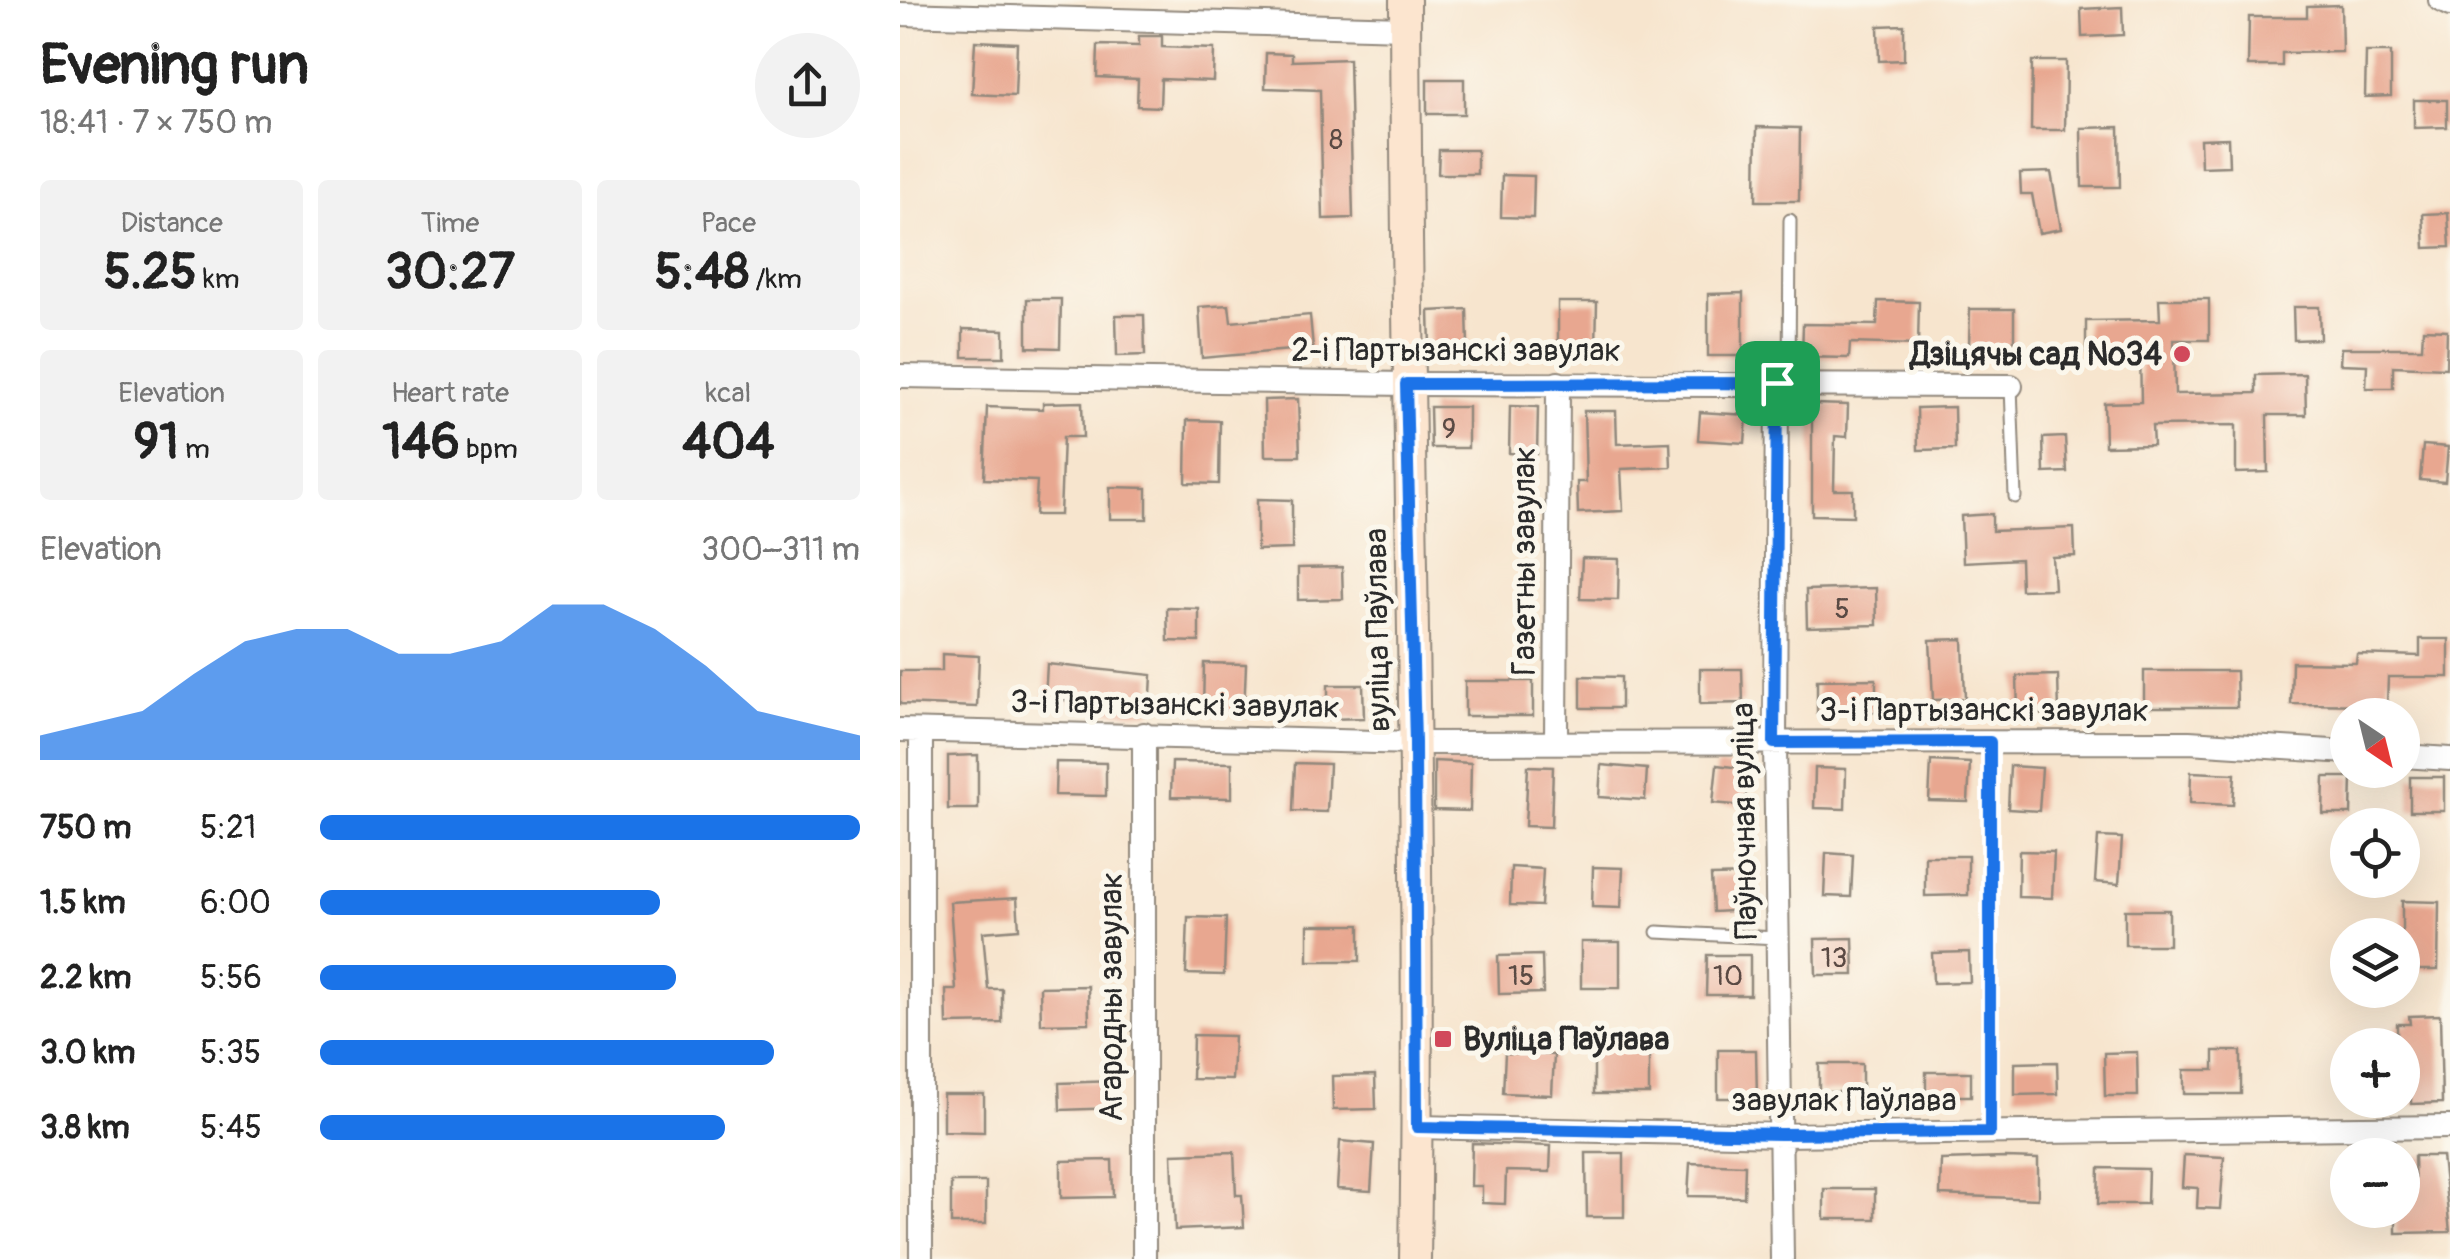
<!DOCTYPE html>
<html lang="en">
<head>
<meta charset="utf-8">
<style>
  body { margin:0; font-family:Pangolin,sans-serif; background:#f2f2f2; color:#222; height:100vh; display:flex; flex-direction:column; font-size:38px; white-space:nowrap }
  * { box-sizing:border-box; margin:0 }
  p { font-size:32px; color:#767676 }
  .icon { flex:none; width:55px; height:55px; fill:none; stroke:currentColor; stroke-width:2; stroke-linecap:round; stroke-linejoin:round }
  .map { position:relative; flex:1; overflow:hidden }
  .sheet { display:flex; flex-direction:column; background:#fff; width:900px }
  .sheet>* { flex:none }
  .needle { width:65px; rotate:145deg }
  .tools { position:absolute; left:1430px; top:698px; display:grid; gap:20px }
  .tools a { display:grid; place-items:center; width:90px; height:90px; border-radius:50%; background:#fff; box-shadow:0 10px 40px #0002; font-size:50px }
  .pin { position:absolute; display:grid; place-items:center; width:85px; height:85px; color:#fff; margin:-42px; border-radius:20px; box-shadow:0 5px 15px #0006 }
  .round { display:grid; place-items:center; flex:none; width:105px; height:105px; border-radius:52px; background:#f2f2f2 }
  .summary { display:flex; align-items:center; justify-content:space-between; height:170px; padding:0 40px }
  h1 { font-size:55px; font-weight:700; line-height:75px }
  .metrics { display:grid; grid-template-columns:repeat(3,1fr); gap:15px; height:170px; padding:10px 40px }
  .metrics div { display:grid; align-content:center; border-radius:10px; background:#f2f2f2; text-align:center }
  .metrics b { font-size:50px; font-weight:700 }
  .metrics small { font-size:28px; font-weight:400 }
  .metrics p { font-size:28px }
  .chart { height:280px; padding:20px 40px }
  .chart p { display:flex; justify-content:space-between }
  .chart svg { width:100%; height:180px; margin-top:10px; fill:#1a73e8; opacity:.7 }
  ul { padding:0 40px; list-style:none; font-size:32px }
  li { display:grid; grid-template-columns:160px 120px 1fr; align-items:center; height:75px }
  li i { height:25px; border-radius:12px; background:#1a73e8 }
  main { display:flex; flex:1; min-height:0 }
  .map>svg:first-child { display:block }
  .building { fill:#e8a790 }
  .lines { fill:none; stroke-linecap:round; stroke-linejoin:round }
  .lane-casing { stroke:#91887c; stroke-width:15 }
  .street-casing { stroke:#91887c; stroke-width:26 }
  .secondary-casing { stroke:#91887c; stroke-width:34 }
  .lane { stroke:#fff; stroke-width:11 }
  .street { stroke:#fff; stroke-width:22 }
  .secondary { stroke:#fce5cf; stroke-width:30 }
  .route-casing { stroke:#fff; stroke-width:20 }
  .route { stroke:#1a73e8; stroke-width:12 }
  .poi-dot { fill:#d1495b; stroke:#fbf7ec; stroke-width:4 }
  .labels { text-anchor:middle; stroke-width:10; stroke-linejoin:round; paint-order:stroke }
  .number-label { font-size:28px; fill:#5a4a44 }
  .street-label { font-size:32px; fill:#2b2b2b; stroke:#fbf7ec }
  .poi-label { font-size:32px; font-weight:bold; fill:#2b2b2b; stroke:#fbf7ec; text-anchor:end }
</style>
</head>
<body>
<main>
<section class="sheet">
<div class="summary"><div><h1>Evening run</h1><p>18:41 · 7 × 750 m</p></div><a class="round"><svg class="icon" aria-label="share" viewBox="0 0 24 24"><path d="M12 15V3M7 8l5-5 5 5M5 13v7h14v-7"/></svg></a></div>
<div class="metrics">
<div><p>Distance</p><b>5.25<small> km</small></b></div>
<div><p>Time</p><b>30:27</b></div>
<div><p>Pace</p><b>5:48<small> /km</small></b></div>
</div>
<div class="metrics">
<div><p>Elevation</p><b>91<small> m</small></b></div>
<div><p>Heart rate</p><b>146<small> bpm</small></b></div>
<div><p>kcal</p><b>404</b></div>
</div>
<div class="chart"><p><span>Elevation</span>300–311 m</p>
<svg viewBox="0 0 160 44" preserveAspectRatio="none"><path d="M0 44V38L10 35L20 32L30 23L40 15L50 12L60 12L70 18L80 18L90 15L100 6L110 6L120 12L130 21L140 32L150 35L160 38V44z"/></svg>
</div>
<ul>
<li><b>750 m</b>5:21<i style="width:100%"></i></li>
<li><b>1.5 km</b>6:00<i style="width:63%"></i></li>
<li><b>2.2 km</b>5:56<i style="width:66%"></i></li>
<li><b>3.0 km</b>5:35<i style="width:84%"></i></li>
<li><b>3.8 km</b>5:45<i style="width:75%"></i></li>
</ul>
</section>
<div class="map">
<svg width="1550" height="1259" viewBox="0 0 1550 1259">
  <rect width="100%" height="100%" fill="#fbf7ec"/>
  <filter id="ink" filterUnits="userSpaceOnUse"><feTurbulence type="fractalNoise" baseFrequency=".01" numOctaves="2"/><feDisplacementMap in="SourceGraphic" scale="20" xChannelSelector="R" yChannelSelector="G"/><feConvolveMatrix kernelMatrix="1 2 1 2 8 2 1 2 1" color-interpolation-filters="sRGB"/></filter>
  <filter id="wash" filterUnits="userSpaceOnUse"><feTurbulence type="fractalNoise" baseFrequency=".0048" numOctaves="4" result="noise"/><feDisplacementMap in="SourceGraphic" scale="40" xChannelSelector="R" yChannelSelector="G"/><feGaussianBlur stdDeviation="2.25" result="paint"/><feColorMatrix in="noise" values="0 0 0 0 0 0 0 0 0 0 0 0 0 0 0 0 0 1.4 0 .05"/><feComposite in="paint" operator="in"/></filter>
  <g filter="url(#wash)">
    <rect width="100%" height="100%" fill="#f7e5ce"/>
    <g id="blocks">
      <path class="building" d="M1441 5 1442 52 1382 53V66H1348L1349 17H1407V6Z
        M1222 7 1223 35 1182 37 1181 9Z
        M1004 25V60L979 61 978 26Z
        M239 36H262V47L314 49 313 81 261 79 260 107 237 106 238 79 197 77 198 45 239 46Z
        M75 41 117 43 115 96 72 94Z
        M1466 52H1491V96L1465 97Z
        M366 53 392 54V61L449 59 453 218 423 219 420 90 365 88Z
        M1132 61H1166L1165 130H1131Z
        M527 79H564V114H527Z
        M1514 100H1547V127L1514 128Z
        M857 127 900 128 899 201H856Z
        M1219 127 1220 187H1182L1181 128Z
        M1328 138 1329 166 1301 167 1300 139Z
        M539 150H577V174H538Z
        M1151 172 1161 229 1139 233 1132 194H1121L1120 173Z
        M602 175 634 176 633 218 601 217Z
        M1548 213 1550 247 1525 248 1523 214Z
        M843 293V356H808V294Z
        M127 299H161L160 348 127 347Z
        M1259 299H1309V340H1274L1275 394 1356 393V375L1405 374 1406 415H1367L1368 472 1336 473V425L1252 426 1253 445 1205 446 1204 403 1241 402 1240 352H1186V321L1260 320Z
        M978 301 1019 302 1018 345 950 343 949 358 902 357 903 324 977 325Z
        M658 302H697L696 348H658Z
        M329 305 331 322 410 315 413 348 302 358 299 307Z
        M1393 307H1419L1420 339 1394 340Z
        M567 309 568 346 530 347 529 311Z
        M1070 309H1114V345H1069Z
        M216 315H244L245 355 217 356Z
        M63 329 104 330V357H63Z
        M1523 329 1547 330 1546 368 1493 366V388H1466L1467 365 1440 364 1441 348H1522Z
        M398 399 400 456H365L364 400Z
        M182 402 183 437H163L160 515H135L137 481 84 479 87 407 143 409V403Z
        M912 404 948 405 947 437 935 436 934 490H953V516L912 515Z
        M610 406 638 407 637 454 609 453Z
        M530 407H568V448H531Z
        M1054 407 1055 449 1018 450 1017 408Z
        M684 411H716L717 444 770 442 771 467 721 469 723 511 678 513 677 482H686Z
        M800 412 847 415 845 443 798 440Z
        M287 420 320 421 319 484 286 483Z
        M1165 437 1167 472 1144 473 1143 438Z
        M1523 445 1548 447 1545 482 1520 480Z
        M210 487 247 488V519H210Z
        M357 499 392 500V549L357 550Z
        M1092 514V531L1174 528 1175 556 1152 557 1154 589 1121 590 1120 559 1063 562 1061 516Z
        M682 558 719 559 718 600 680 599Z
        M442 567 443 599 398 600V568Z
        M976 588 977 625 907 627 906 590Z
        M267 608 299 609V642L268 641Z
        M1063 639 1065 699 1033 700 1030 640Z
        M1520 639H1549V677H1488L1487 705 1391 704 1392 662 1456 663 1457 654 1520 656Z
        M42 654 79 656 77 707 0 704V671H42Z
        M304 663 346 664 344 713 303 712Z
        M147 664 252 675 250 713 205 711 206 703 145 699Z
        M800 669H842L843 703 800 704Z
        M1244 671H1336L1337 707H1244Z
        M1158 675 1159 714 1118 715 1117 676Z
        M681 676 721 677V708H681Z
        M976 679V712L917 713V680Z
        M565 681H633V716H565Z
        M428 685H463L464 718 428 719Z
        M78 755V809H48V756Z
        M534 761 571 763 570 811 534 810Z
        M1031 761 1070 763 1068 802 1029 801Z
        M156 762 206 763V796L155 795Z
        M272 762 332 763V798L271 797Z
        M395 763 429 764 427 812 393 811Z
        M701 765 747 769 745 800 699 797Z
        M817 765 849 769 845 806 813 803Z
        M628 766 653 767 651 827 625 826Z
        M1110 766 1142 768 1139 811 1108 809Z
        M915 768 946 769 945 809 914 808Z
        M1291 772 1335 774 1333 805 1290 803Z
        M1424 777H1452L1451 814H1423Z
        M1510 777H1544V811H1510Z
        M1198 837 1222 838 1219 884 1195 882Z
        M1119 851 1154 852 1152 898 1118 897Z
        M926 853 953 855 951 897 924 896Z
        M1025 856H1068V895L1025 896Z
        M611 867 643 869 641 906 610 905Z
        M693 867 723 868 721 908 692 907Z
        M849 875 850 910 813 912 811 876Z
        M117 898 119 929 83 932 88 989H102V1023L47 1024 46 990H56L50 902Z
        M1502 901 1539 902 1538 970H1502Z
        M1225 910H1269V945H1225Z
        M288 917 326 918 324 975 286 974Z
        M408 925H460V961H408Z
        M953 938 954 975H916L915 939Z
        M681 942H720V988H681Z
        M1069 952 1070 982 1033 983 1032 953Z
        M642 955 643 993 599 994 598 956Z
        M807 955H850V995H806Z
        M188 986 189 1023 141 1024 140 987Z
        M1540 1015 1542 1103 1511 1104V1078H1502V1042H1497V1024H1510L1509 1016Z
        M293 1035 334 1036 332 1080 292 1079Z
        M694 1050H749V1094H694Z
        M818 1050H856L857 1098H818Z
        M1314 1051H1341V1094H1284V1070H1314Z
        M1237 1052 1238 1096H1205L1204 1053Z
        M605 1053 654 1055 652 1095 603 1093Z
        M1157 1062 1158 1094 1115 1095V1063Z
        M919 1064H962V1092H919Z
        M1026 1072H1071V1096H1026Z
        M475 1075 476 1109 433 1110 432 1076Z
        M215 1081 216 1108 160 1110 159 1083Z
        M43 1094H84V1132L43 1131Z
        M440 1141 474 1144 471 1191 437 1189Z
        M572 1143 651 1146 650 1172 606 1171 605 1204 582 1203V1186H571Z
        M334 1152 336 1195H342L344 1227 275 1230 272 1154Z
        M686 1153H724V1217H687Z
        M1284 1155 1324 1157 1320 1209 1297 1208 1298 1188 1282 1187Z
        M1514 1156H1542L1550 1232 1496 1233V1210H1502V1197H1515Z
        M1105 1158 1138 1159V1199L1040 1195 1041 1160Z
        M212 1160 213 1197 161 1198V1161Z
        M790 1163 845 1165 844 1197 788 1196Z
        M1199 1168 1248 1169 1247 1204H1198Z
        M51 1182H86V1224H51Z
        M924 1189H975V1219H924Z"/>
    </g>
  </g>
  <g filter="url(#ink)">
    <use href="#blocks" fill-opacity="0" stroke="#91887c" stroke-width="2.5"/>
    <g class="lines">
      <defs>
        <path id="lane" d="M889 383 890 220
          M1111 386 1115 497
          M1090 742V1132
          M757 932 877 938"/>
        <path id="street" d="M1540 0 1550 5
          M0 14 505 28
          M0 376 506 384 1111 386
          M877 383 875 743 882 1259
          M0 730 515 743 1289 742 1448 752
          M656 740 658 383
          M1502 756 1550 759
          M517 1127 881 1135 1550 1127
          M21 1259V731
          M244 1259V734"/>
        <path id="secondary" d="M505 0C506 420 522 839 515 1259"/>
      </defs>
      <use href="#lane" class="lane-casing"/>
      <use href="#street" class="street-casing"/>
      <use href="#secondary" class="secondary-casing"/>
      <use href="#lane" class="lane"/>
      <use href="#street" class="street"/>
      <use href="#secondary" class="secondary"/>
    </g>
  </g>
  <g class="lines" filter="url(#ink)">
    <defs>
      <path id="route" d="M877 383 874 743 1090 742V1132L880 1134 517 1127 515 743 506 384Z"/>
    </defs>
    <use href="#route" class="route-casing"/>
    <use href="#route" class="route"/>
  </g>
  <g class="poi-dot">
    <circle cx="1282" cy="354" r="10"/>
    <rect x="533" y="1029" width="20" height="20" rx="5"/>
  </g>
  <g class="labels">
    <g class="number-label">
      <text x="436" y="149">8</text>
      <text x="549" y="438">9</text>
      <text x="942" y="618">5</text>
      <text x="934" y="967">13</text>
      <text x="621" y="985">15</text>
      <text x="828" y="985">10</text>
    </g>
    <g class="street-label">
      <text x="556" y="361">2-і Партызанскі завулак</text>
      <text transform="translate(624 561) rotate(-90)" y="11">Газетны завулак</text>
      <text transform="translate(477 630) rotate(-91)" y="11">вуліца Паўлава</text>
      <text transform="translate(275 704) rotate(1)" y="11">3-і Партызанскі завулак</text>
      <text x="1084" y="721">3-і Партызанскі завулак</text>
      <text transform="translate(844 821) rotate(-91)" y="11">Паўночная вуліца</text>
      <text transform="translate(211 997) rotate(-90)" y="11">Агародны завулак</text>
      <text x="944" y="1111">завулак Паўлава</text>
    </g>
    <g class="poi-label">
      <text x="1262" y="365">Дзіцячы сад №34</text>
      <text x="563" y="1050" text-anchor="start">Вуліца Паўлава</text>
    </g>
  </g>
</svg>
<div class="tools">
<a><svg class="needle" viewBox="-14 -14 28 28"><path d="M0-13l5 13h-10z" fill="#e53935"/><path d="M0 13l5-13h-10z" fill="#767676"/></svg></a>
<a><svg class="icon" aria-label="locate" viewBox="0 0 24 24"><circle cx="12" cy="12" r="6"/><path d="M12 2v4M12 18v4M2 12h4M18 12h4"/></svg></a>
<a><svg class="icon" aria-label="layers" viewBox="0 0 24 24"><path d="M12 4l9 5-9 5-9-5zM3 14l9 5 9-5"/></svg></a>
<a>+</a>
<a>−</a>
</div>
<div class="pin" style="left:877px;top:383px;background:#1e9e55"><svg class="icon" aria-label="arrive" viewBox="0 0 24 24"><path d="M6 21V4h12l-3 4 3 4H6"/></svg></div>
</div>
</main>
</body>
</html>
